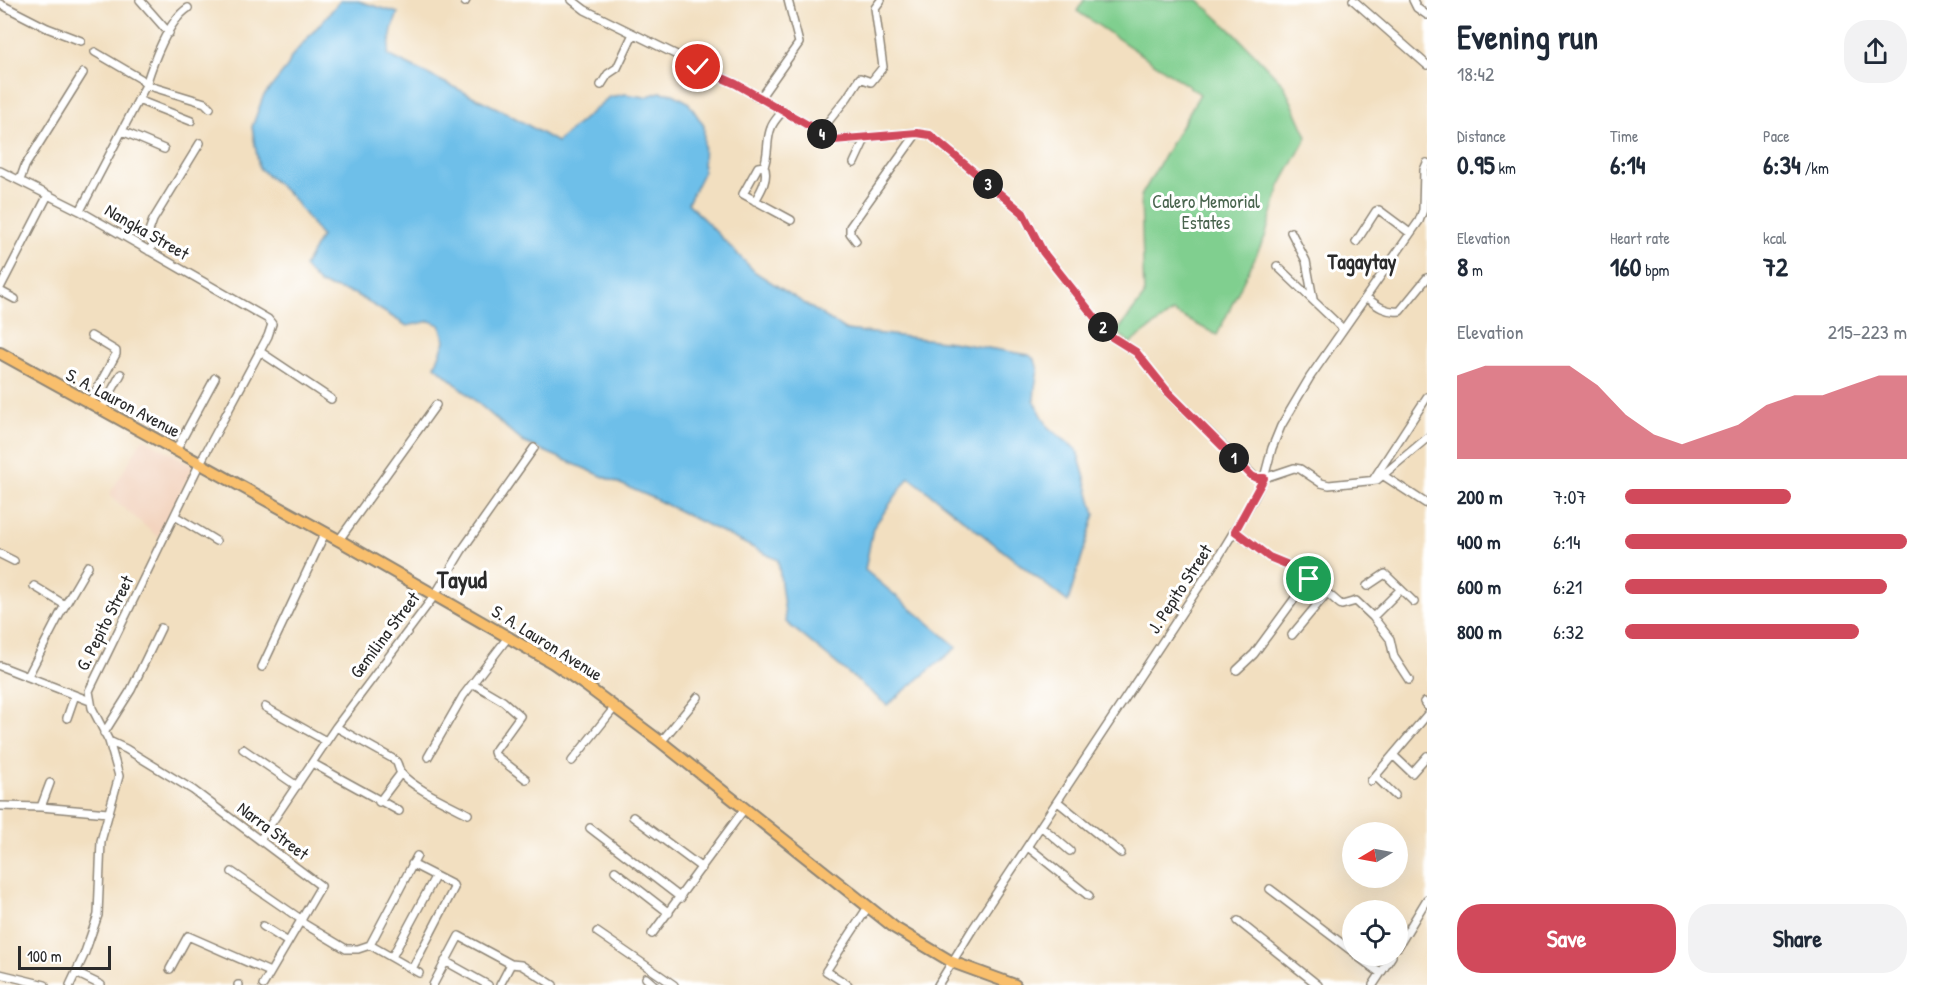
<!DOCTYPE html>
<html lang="en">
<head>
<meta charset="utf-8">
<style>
  body { margin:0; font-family:"Patrick Hand",sans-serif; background:#f2f2f3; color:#1f2937; height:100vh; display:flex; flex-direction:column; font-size:22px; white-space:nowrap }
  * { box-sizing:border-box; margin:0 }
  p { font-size:20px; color:#747a83 }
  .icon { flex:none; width:33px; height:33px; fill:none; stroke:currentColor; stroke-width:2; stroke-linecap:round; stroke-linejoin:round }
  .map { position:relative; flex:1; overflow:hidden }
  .panel { display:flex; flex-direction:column; background:#fff; width:510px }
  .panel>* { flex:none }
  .needle { width:39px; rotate:260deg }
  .controls { position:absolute; left:1342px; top:822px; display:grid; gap:12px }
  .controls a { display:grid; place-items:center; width:66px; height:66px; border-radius:50%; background:#fff; box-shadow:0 6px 24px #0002; font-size:30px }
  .scale { position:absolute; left:18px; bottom:15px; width:93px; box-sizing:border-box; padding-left:6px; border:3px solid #2b2b2b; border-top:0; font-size:16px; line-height:21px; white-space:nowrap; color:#2b2b2b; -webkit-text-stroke:4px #fff; paint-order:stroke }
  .pin { position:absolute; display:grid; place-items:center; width:51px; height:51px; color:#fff; margin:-26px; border:3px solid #fff; border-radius:50%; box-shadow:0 2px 6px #0007 }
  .km { position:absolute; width:30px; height:30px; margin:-15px; border-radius:50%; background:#222; color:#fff; font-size:16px; line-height:30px; text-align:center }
  .round { display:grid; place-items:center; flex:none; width:63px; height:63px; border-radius:24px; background:#f2f2f3 }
  .overview { display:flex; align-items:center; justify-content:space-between; height:102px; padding:0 30px }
  h1 { font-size:33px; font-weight:700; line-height:45px }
  .metrics { display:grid; grid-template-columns:repeat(3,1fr); gap:9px; height:102px; padding:6px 30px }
  .metrics div { display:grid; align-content:center }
  .metrics b { font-size:26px; font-weight:700 }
  .metrics small { font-size:16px; font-weight:400 }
  .metrics p { font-size:16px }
  .chart { height:168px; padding:12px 30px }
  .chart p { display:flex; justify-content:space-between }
  .chart svg { width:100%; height:108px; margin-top:6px; fill:#d1495b; opacity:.7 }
  .cta { display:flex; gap:12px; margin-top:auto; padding:12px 30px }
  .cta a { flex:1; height:69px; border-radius:24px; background:#d1495b; color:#fff; font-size:24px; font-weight:700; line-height:69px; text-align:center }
  .cta a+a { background:#f2f2f3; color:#1f2937 }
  ul { padding:0 30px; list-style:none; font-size:20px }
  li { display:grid; grid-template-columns:96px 72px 1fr; align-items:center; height:45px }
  li i { height:15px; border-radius:8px; background:#d1495b }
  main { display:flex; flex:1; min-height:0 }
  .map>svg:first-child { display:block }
  .built { fill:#f3d4bf }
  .green { fill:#80cf8f; stroke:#567d5d; stroke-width:1.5 }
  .water { fill:#6ebfe9; stroke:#4c758a; stroke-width:1.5 }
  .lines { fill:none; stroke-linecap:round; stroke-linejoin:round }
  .minor-casing { stroke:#8e8576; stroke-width:10 }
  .highway-casing { stroke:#8e8576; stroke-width:14 }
  .minor { stroke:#fff; stroke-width:7 }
  .highway { stroke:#f9bf6d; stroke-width:10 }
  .route-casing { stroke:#fff; stroke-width:12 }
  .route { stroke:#d1495b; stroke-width:8 }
  .labels { text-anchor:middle; stroke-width:6; stroke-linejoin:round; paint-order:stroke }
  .park-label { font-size:18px; fill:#49644e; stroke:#fff }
  .street-label { font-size:18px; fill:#2b2b2b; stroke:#fff }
  .quarter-label { font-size:21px; font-weight:bold; fill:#2b2b2b; stroke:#fff }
  .district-label { font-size:24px; font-weight:bold; fill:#2b2b2b; stroke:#fff }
</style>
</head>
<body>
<main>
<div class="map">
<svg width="1427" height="985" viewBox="0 0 1427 985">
  <rect width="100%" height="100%" fill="#fff"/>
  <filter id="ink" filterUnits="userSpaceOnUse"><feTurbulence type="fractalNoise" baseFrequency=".0167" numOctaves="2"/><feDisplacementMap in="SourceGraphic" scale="12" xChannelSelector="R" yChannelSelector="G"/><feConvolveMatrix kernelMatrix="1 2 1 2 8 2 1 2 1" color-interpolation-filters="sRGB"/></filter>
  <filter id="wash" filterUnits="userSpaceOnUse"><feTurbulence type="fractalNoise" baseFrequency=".008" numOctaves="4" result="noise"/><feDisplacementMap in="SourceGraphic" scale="24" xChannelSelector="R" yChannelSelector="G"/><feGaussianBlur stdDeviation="1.35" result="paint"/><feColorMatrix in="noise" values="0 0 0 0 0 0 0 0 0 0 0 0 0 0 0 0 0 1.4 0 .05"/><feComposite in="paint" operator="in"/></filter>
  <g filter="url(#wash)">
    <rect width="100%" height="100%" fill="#f2dfc0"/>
    <path class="built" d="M143 438 194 466 158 537 109 495Z"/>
    <path class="green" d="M1084 0H1198L1235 34 1284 85 1307 137 1280 186 1265 237 1217 335 1173 312 1130 343 1117 332 1144 296 1141 196 1200 94 1077 11Z"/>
    <path class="water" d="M341 0H355L398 13 392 29 388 55 505 112 557 142 609 97 625 94 645 97 660 92 673 94 688 102 704 126 703 173 688 203 755 272 846 330 952 342 1029 355 1035 360 1038 370 1035 387 1034 400 1048 427 1077 450 1095 514 1068 602 909 477 873 528 865 570 957 647 887 705 786 622 778 560 653 498 523 442 435 366 445 341 440 325 430 321 407 326 355 294 320 284 304 267 321 236 291 196 259 168 252 127 263 97 288 66 291 57Z"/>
  </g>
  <g filter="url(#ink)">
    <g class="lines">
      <defs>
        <path id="minor" d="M140 0 169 33
          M572 0 585 10 736 84 834 140 917 133 930 135 1023 213 1043 252 1104 329 1112 337 1136 352 1168 392 1256 478H1264L1294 468 1300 469 1321 483 1329 485 1377 480 1427 438
          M1353 0 1427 65
          M1413 0 1417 8 1427 15
          M465 2 466 0
          M0 4 47 28 81 41
          M95 52 141 79 146 85 205 103 210 108
          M601 85 608 74 617 68 633 34
          M760 98 799 43 788 0
          M138 100 191 121
          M782 112C778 117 773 122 771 128 766 140 769 154 764 166L758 167 743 194 791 220
          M122 131 164 149
          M819 133 847 98 860 78 871 82 883 67 875 8 881 0
          M854 163 866 137
          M0 171 80 211 268 319 272 324 268 336 199 465 89 691 92 708 109 741 119 776 101 841 98 915 84 955 70 985
          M20 180 25 166 83 73
          M755 201C761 191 769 178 764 166
          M80 211 146 85C153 62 168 21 188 8
          M1291 232 1306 261 1313 299
          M856 241 850 233V227L917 133
          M1356 242 1376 211 1379 210 1410 233
          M149 251 154 243 149 231 153 220 200 143
          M1277 266 1343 329
          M0 288 48 195
          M0 291 15 299
          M1367 298C1377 306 1387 313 1400 311L1427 278
          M259 351 331 399
          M89 404 116 354V351L91 336
          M101 410 121 374
          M176 450 215 378
          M1384 476 1427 504
          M1373 480 1427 397
          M175 516 216 541
          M1235 531 1269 557 1286 564 1311 579 1340 604 1342 605 1356 601 1373 617 1390 639 1394 657 1409 680
          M339 540 436 405
          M0 554 14 561
          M34 586 65 605
          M1367 586 1385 574 1414 602
          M1373 617 1400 590
          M1292 635 1327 593
          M0 666 90 701
          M262 667 325 533
          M1237 670 1254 654 1309 579
          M28 676 60 614 88 566
          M474 684 503 701 520 716 494 752 495 755 526 779
          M1424 702 1427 706
          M265 707 326 741
          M67 718 75 695
          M336 727 395 760C399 764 398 769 401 773 411 787 451 805 468 814
          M104 733 131 690 161 628
          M109 741 126 749 193 790 321 886 263 985
          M661 742 698 697
          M243 749 297 786
          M1393 755 1412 773 1427 756
          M428 757 463 696 509 636
          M572 761 615 707
          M312 763 399 811
          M1375 776 1395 795
          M1371 781 1427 715
          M379 802 401 773
          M1058 802 1121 853
          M0 806 41 807 108 813
          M41 807 50 783
          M633 817 702 868
          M1042 827 1070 851
          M590 828 681 898
          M260 840 336 727 435 595 462 550 534 448
          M1028 847 1089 896
          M615 871 669 913
          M232 872 302 920
          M1270 889 1353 952
          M1238 921 1318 985
          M301 922 346 949H358L370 945 417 856
          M263 926 288 942
          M597 932 674 985
          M652 934 745 808
          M370 945 419 973
          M1398 947 1427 899
          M1357 956 1380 973
          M392 957 435 877
          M445 961 488 985
          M170 969 188 936 270 972
          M412 969 454 888 453 885 412 864
          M76 973 101 985
          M0 974 45 985
          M646 978 654 985
          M238 985H239
          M433 985 459 936 511 964 521 965 553 985
          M500 985 511 964
          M848 985 826 971 868 907
          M938 985 972 930 1216 561 1253 500 1264 478 1272 448 1281 426 1310 377 1419 221 1423 210 1424 170 1427 163
          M1373 985 1392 956"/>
        <path id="highway" d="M0 353 342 542 553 663 585 685 661 742 895 928 952 962 1015 985"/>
      </defs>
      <use href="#minor" class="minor-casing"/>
      <use href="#highway" class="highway-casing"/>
      <use href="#minor" class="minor"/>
      <use href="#highway" class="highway"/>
    </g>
  </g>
  <g class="lines" filter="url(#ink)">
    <defs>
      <path id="route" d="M698 67 736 84 834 140 917 133 930 135 1023 213 1043 252 1104 329 1112 337 1136 352 1168 392 1252 476 1256 478H1264L1235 531 1269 557 1286 564 1309 579"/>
    </defs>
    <use href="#route" class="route-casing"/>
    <use href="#route" class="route"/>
  </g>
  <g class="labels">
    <g class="park-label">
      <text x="1206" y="208">Calero Memorial<tspan x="1206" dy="21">Estates</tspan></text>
    </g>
    <g class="street-label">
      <text transform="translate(147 232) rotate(30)" y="6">Nangka Street</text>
      <text transform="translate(123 403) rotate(28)" y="6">S. A. Lauron Avenue</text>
      <text transform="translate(1180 589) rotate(-57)" y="6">J. Pepito Street</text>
      <text transform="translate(105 623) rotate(-63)" y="6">G. Pepito Street</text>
      <text transform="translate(385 635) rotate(-53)" y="6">Gemilina Street</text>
      <text transform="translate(547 643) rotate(32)" y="6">S. A. Lauron Avenue</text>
      <text transform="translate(273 831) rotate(37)" y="6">Narra Street</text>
    </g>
    <g class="quarter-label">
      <text x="1362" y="269">Tagaytay</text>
    </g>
    <g class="district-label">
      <text x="462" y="588">Tayud</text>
    </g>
  </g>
</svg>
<div class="controls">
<a><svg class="needle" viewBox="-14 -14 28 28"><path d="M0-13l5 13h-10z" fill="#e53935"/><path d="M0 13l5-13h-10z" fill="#747a83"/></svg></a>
<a><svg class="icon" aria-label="locate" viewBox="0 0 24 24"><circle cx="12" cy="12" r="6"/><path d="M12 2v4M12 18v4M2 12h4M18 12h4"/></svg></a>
</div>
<div class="scale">100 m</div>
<div class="pin" style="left:1309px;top:579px;background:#1e9e55"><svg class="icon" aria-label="arrive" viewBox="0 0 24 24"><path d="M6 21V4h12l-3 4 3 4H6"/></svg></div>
<div class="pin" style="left:698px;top:67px;background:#d93025"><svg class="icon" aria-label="check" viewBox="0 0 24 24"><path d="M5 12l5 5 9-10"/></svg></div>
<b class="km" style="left:1234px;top:458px">1</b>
<b class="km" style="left:1103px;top:327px">2</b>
<b class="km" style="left:988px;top:184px">3</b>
<b class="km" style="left:822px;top:134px">4</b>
</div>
<section class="panel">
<div class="overview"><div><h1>Evening run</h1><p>18:42</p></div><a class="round"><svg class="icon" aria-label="share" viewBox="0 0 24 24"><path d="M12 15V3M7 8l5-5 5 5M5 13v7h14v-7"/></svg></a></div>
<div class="metrics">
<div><p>Distance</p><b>0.95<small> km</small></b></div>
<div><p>Time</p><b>6:14</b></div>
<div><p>Pace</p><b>6:34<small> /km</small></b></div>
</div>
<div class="metrics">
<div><p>Elevation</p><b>8<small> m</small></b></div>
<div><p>Heart rate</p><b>160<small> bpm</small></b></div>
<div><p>kcal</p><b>72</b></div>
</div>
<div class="chart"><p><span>Elevation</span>215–223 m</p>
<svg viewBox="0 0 160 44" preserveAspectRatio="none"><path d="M0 44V10L10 6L20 6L30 6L40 6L50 14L60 26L70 34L80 38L90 34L100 30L110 22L120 18L130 18L140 14L150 10L160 10V44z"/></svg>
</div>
<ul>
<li><b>200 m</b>7:07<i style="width:59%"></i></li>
<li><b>400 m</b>6:14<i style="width:100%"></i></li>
<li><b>600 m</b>6:21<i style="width:93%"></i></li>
<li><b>800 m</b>6:32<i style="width:83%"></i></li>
</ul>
<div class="cta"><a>Save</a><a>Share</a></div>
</section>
</main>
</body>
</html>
